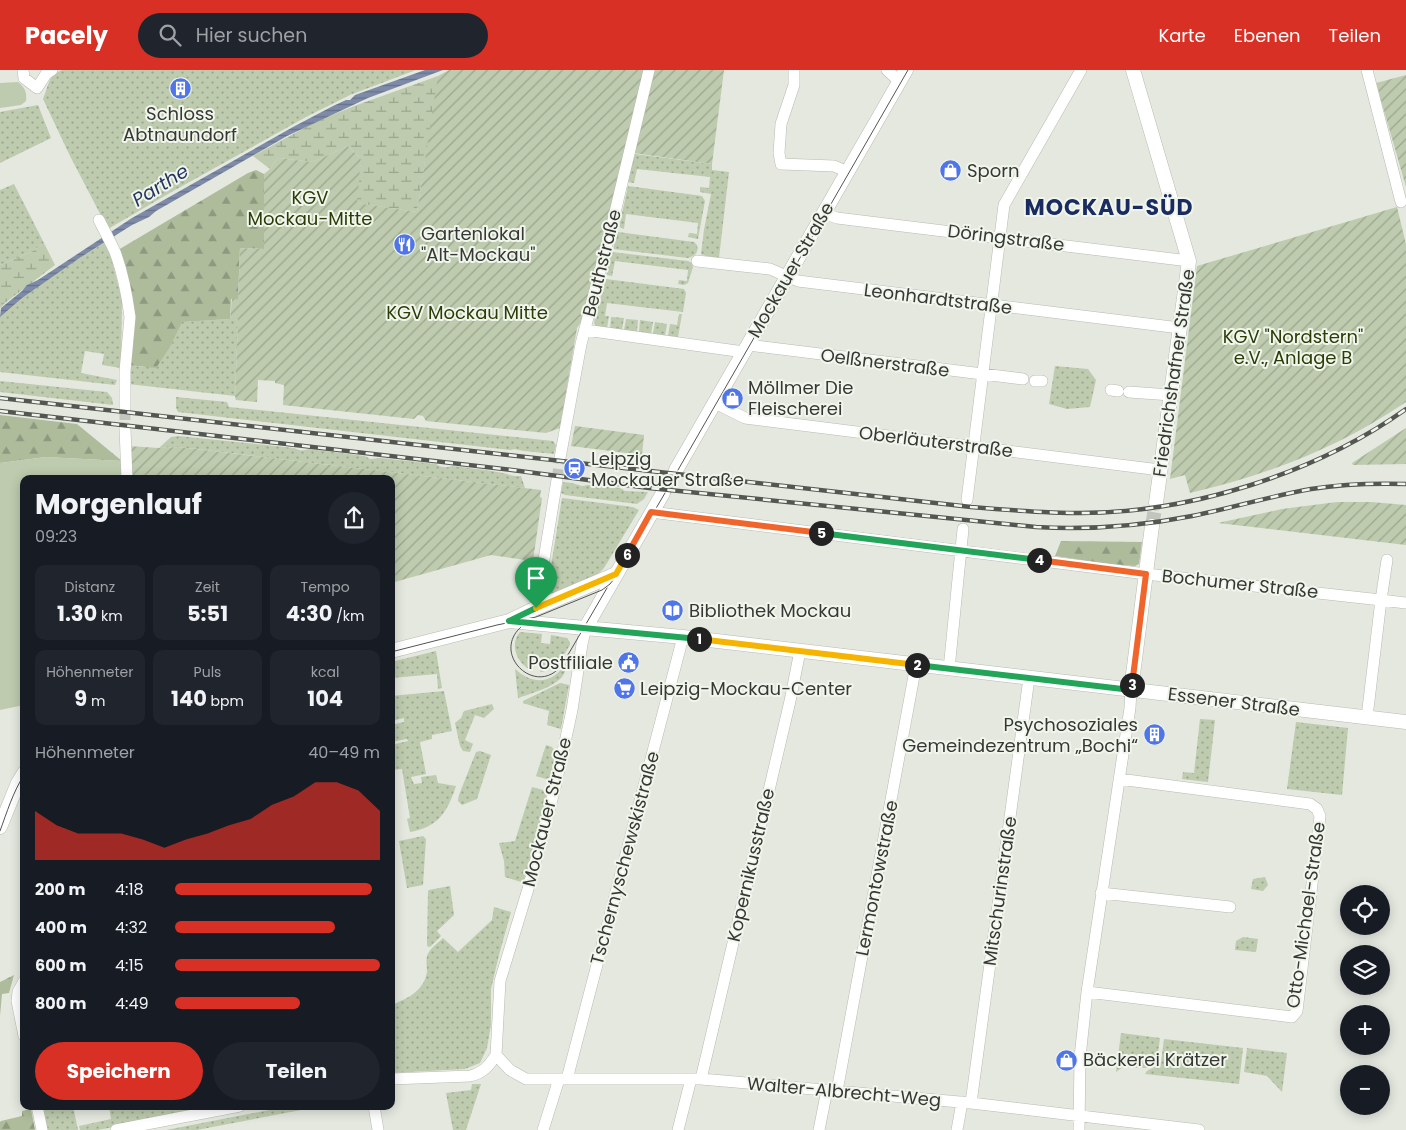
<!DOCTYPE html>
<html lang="de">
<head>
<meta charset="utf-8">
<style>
  body { margin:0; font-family:Poppins,sans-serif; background:#20242c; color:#f1f3f6; height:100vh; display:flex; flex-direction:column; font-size:19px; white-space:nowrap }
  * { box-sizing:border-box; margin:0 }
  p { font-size:16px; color:#9ea1a6 }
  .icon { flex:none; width:28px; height:28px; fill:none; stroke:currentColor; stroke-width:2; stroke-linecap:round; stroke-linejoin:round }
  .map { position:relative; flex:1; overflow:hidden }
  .drawer { position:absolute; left:20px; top:405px; width:375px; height:635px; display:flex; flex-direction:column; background:#171b24; border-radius:10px; box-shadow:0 2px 12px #0003 }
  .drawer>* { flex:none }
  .tools { position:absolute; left:1340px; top:815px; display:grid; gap:10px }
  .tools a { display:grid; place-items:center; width:50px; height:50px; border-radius:50%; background:#171b24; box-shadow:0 2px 12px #0003; font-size:25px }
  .pin { position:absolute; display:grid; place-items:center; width:42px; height:42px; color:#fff; margin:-51px -21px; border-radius:50% 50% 50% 0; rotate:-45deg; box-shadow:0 0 5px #0007 }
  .pin .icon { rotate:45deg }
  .km { position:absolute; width:25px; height:25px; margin:-12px; border-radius:50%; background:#222; color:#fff; font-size:14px; line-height:25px; text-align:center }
  .round { display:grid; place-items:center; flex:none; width:52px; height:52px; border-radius:26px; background:#20242c }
  .headline { display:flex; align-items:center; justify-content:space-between; height:85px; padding:0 15px }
  h1 { font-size:28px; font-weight:700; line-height:38px }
  .figures { display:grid; grid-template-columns:repeat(3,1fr); gap:8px; height:85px; padding:5px 15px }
  .figures div { display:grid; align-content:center; border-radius:10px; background:#20242c; text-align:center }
  .figures b { font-size:21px; font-weight:700 }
  .figures small { font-size:14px; font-weight:400 }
  .figures p { font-size:14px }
  .chart { height:140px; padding:10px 15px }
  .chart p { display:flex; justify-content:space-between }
  .chart svg { width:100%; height:90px; margin-top:5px; fill:#d93025; opacity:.7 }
  .cta { display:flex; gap:10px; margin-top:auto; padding:10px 15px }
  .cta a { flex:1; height:58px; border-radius:30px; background:#d93025; color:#fff; font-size:20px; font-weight:700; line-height:58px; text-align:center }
  .cta a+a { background:#20242c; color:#f1f3f6 }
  ul { padding:0 15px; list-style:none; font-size:16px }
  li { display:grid; grid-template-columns:80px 60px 1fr; align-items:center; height:38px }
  li i { height:12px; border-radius:6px; background:#d93025 }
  header { display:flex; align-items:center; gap:30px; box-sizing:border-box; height:70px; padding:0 25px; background:#d93025; color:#fff }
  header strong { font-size:24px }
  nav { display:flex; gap:28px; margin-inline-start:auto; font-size:18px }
  .search { width:350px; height:45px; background:#20242c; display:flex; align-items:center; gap:12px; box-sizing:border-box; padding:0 18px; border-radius:28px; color:#9ea1a6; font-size:19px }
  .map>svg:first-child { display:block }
  .grass { fill:url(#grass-dots) }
  .forest { fill:url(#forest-firs) }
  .wetland { fill:url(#wetland-marsh) }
  .garden { fill:url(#garden-furrows) }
  .pitch { fill:#becbae }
  .water { fill:url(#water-rules) }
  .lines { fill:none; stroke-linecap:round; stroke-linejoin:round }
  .minor-tunnel { stroke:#c1c5bd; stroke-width:11; stroke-dasharray:11 5.5; stroke-linecap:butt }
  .major-tunnel { stroke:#c1c5bd; stroke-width:14; stroke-dasharray:14 7; stroke-linecap:butt }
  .minor-casing { stroke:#b7bbb2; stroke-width:12 }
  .major-casing { stroke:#b7bbb2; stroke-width:15 }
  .minor { stroke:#fff; stroke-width:11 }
  .major { stroke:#fff; stroke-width:14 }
  .tram { stroke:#545652; stroke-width:1 }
  .rail-casing { stroke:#545652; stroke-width:4.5 }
  .rail { stroke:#f1f6ec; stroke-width:2.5; stroke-dasharray:8; stroke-linecap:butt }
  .split-1-casing { stroke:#fff; stroke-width:10 }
  .split-2-casing { stroke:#fff; stroke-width:10 }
  .split-3-casing { stroke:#fff; stroke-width:10 }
  .split-4-casing { stroke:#fff; stroke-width:10 }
  .split-5-casing { stroke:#fff; stroke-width:10 }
  .split-6-casing { stroke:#fff; stroke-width:10 }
  .split-7-casing { stroke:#fff; stroke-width:10 }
  .split-1 { stroke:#22a559; stroke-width:6 }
  .split-2 { stroke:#f5b400; stroke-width:6 }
  .split-3 { stroke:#22a559; stroke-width:6 }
  .split-4 { stroke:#f0652b; stroke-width:6 }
  .split-5 { stroke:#22a559; stroke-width:6 }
  .split-6 { stroke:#f0652b; stroke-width:6 }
  .split-7 { stroke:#f5b400; stroke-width:6 }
  .labels { text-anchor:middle; stroke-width:4; stroke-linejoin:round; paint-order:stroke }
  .poi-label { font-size:18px; fill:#373835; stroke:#f1f6ec; text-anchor:start }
  .park-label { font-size:18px; fill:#2b3c06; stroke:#f1f6ec }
  .street-label { font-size:18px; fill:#373835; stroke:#f1f6ec }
  .water-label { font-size:19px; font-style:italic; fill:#263660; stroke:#f1f6ec }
  .district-label { font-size:22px; font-weight:bold; letter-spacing:1px; fill:#1a2b62; stroke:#f1f6ec }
</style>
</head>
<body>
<header>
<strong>Pacely</strong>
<div class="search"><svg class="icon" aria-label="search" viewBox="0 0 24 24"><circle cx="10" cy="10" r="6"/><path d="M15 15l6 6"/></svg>Hier suchen</div>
<nav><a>Karte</a><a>Ebenen</a><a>Teilen</a></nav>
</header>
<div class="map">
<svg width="1406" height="1060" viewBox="0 0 1406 1060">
  <defs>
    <pattern id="grass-dots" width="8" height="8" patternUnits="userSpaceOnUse" patternTransform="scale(1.25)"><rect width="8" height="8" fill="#becbae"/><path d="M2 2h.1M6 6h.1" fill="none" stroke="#9ba68e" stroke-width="1.8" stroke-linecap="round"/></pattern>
    <pattern id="forest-firs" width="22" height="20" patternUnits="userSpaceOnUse" patternTransform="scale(1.25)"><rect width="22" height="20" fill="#aebc9b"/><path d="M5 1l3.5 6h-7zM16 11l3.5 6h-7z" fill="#8e9a7f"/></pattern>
    <pattern id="wetland-marsh" width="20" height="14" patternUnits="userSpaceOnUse" patternTransform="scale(1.25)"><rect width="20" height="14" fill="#becbae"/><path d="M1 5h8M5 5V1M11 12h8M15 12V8" fill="none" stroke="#9ba68e"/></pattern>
    <pattern id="garden-furrows" width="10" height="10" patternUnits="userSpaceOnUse" patternTransform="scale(1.25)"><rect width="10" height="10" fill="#becbae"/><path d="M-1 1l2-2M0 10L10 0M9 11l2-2" fill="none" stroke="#9ba68e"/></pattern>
    <pattern id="water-rules" width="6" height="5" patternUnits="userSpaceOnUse" patternTransform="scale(1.25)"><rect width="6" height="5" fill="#7d8aa8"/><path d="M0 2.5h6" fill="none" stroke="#67728a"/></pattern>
  </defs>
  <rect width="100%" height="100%" fill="#e4e8df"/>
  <path class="grass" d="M62 0H416L350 25 306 47 168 124 108 159 70 86 43 29C49 16 47 6 62 0Z
    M38 35 51 68 0 93V42Z
    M635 84 712 94V100L729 102 719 188 706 186 701 184 704 160 711 124 700 122V117L709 118 710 107 637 99 634 113 628 112 627 109Z
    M14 114 44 173 31 182 0 195V120Z
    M628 116 702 126 705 131 698 169 688 167 689 163 697 164 698 153 626 144 624 159 619 157Z
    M618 162 694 172 697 175C699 182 695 186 688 188L613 179Z
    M107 171 122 230 121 298 102 295 104 284 85 281 81 303 117 310 115 315 0 302V247C27 216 73 193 107 171Z
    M612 182 688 191 692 193 693 197 688 213 684 215 678 214 679 210 687 211 688 200 615 191 612 206 606 205Z
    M606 209 684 219 686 223 683 242 607 233 605 246H609L607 258 596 256 594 253 595 247Z
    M679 244H682L678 267 668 266 670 254 677 255Z
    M611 247 624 248 622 260 610 259Z
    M230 249H238L235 326 128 314V295L144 297 170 277 181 252Z
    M626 249 638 250 637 262 624 260Z
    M640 250 653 252 651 264 639 262Z
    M655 252 667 254 665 266 653 264Z
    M1055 296 1088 299 1096 310 1090 337 1067 339 1049 334Z
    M0 311 107 322 112 328 113 335 0 322Z
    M176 327 227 332 229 337 553 371 556 375 554 384 524 381 514 379 511 380 178 342 176 338Z
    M179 366 294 378C300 381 303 381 309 379L365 386 370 389 381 388 436 394C442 398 446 398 452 396 467 398 482 399 497 402 506 403 513 407 521 406L525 418 179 377 159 378 171 367Z
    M563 412 572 413 582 416 588 415 620 418 625 421 648 422 644 429 637 434 565 425 561 423Z
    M562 428 633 437 639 440 604 498 598 504 546 527Z
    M520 562 542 564 541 573 550 574 551 565 567 568 570 572V575C561 589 558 600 540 602L542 595 533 593 531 600C517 594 509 574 520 562Z
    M436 581 442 618 438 619 437 604 391 608V592Z
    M567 591C566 597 566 602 562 607 554 617 530 624 518 628L515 599C534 616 554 614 567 591Z
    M560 613 569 615 561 659 547 655 549 641 526 634H524L523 631Z
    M444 621 452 661 432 665V669L420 672 426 704 411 707 414 714 422 713 421 707 436 705 438 713 456 716C447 743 438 757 410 762L407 749 410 748 402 699 391 700V675L408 671 407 669 391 672V655L404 652V648L391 651V626Z
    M492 634 494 639 484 648 475 645 465 670 473 674 470 682 463 681 460 676 455 653 461 648 464 641Z
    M1200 649 1215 650 1208 712 1182 709 1183 702 1194 703Z
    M1296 652 1348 658 1342 725 1287 719Z
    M546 675 552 677 557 685 553 706 546 709 536 706Z
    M480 681 491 685 477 729 462 735 458 731 459 725 476 682Z
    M532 717 543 720 548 729 528 806 521 812 505 807 504 791 499 773 515 771Z
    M423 766 426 769 423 815 407 818 399 771Z
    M1265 807 1268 815 1263 821 1251 819 1253 809Z
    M450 816 454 845 437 861 441 866 430 877 427 876 428 821 429 820Z
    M494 837 511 842 499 885 491 919V955L487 978 480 993 465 999 391 1003V935C407 929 424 921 427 902 427 897 426 891 427 886 429 879 438 873 443 868L458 882 492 850Z
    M1243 867 1258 869 1256 882 1235 880 1236 871Z
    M1121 963 1160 968 1157 991 1146 998 1123 997 1116 1002Z
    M1164 969 1243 978 1239 1014 1145 1004 1147 1001 1161 993Z
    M1247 978 1287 983 1282 1022 1267 1006 1244 1002Z
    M472 1014H481L466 1060H453L446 1023 471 1020Z
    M58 1036H73L78 1060H47L43 1040Z
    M109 1036H161L162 1038 170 1036H223L98 1060H80L79 1056 111 1049Z
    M290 1036H322L197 1060H166Z"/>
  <path class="forest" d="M256 100 264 104V179L240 178 238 229H231L230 249 182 252 170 277 156 298 128 295 132 258 118 180 248 103Z
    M0 345 77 354 122 391 46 387 0 393Z
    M1061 471 1142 472 1139 494 1135 496 1098 493 1095 492 1055 486Z
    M14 905 9 923 2 924 0 946V912Z
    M31 1039 35 1060H0V1052L1 1051 22 1046V1041Z"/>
  <path class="wetland" d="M438 6 473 12 427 79 417 142 356 133 361 89 348 76 313 92 278 88 270 99 253 86 317 51 357 35Z
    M44 173 55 195 5 233 0 238V195L31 182Z"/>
  <path class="garden" d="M449 0H644L626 82 581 252 577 258 560 358 546 363 426 351 423 346 418 345 414 349 283 335 284 315 275 313V311L258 310 257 332 236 330 235 326 238 249H230L232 228 238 229 240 178 264 179V104L270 99 278 88 313 92 348 76 361 89 357 133 417 142 438 6Z
    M653 0H724L712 94 633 83Z
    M1406 5V117L1376 13Z
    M1397 137 1406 174V332C1340 377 1268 405 1190 423L1185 405 1170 409 1197 196Z
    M575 356 644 365 642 385 571 376Z
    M1406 358V394L1353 395 1352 393Z
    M128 376 159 378 179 377 541 420 540 427 542 428 533 491 491 485 391 513V409H129Z
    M1337 432H1371L1406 435V475L1218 453 1282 439Z"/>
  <path class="pitch" d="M18 12C25 18 27 22 26 31L21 35 0 38V13Z
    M46 387 122 391 124 409H24V635L0 640V393Z"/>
  <path class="water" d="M425 0H443L368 28 287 66 156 141 149 147 132 155 78 189 22 228 0 247 1 238 22 221 27 215 38 210 132 148 293 57 333 36 346 30H350L355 25Z"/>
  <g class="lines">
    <path class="minor-tunnel" d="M125 339V358
      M557 410 560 388"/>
    <path class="major-tunnel" d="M663 423 670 412
      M1152 456 1156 433"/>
    <defs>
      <path id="minor" d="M23 0 24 8 37 18 46 4 52 0
        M794 0V15L781 54 779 83 781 94 834 96 848 102
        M887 0 900 12
        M1367 0 1401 132
        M824 143 837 148 1189 191
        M99 150C104 160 110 171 115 182 123 203 127 225 130 247L125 301V339
        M697 191 770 199 798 211 1180 258
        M585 260 744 282
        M748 275 1023 309
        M1035 311H1042
        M1111 320 1118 321
        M1129 322 1171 325
        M715 333 745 348 1160 400
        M125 358 127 409
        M560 388 581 274 611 159 649 0
        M967 430 1004 135 1081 0
        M651 442 1146 504 1381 530 1367 647
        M1387 490 1381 530 1406 533
        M536 538 557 410
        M949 599 963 459
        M1101 823 1230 837
        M24 911 18 922 17 931 24 966
        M1087 922 1292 947 1297 941 1320 746 1317 739 1310 734 1119 709
        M496 985 510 1000 526 1009H701L971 1033 1199 1060
        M496 985 500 911 528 819 555 718 572 640 582 574 586 557
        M391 1009 470 1006C483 1003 489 996 496 985
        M567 1009 683 567
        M701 1009 790 631 800 581
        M837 1021 916 595
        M971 1033 1029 608
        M37 1036 42 1060
        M374 1036 378 1060
        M116 1060 240 1036
        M543 1060 559 1009
        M678 1060 691 1009
        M819 1060 827 1020
        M957 1060 962 1032
        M1079 1060 1080 987 1087 922 1130 638 1131 620"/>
      <path id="major" d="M1133 0 1189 191 1156 433
        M676 400 906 0
        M509 551 683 567 1406 652
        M586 557 663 423
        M391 581 509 551 536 538 616 504
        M1131 620 1152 456
        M0 757 18 713 24 703"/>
    </defs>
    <use href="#minor" class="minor-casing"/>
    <use href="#major" class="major-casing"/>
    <use href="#minor" class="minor"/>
    <use href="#major" class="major"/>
    <path class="tram" d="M678 400 908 0
      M671 412 674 407
      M531 550C482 576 534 631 562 595L607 518
      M391 582 497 555 536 547 602 520 610 514 617 505 665 423
      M0 761C7 742 13 722 24 705"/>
    <defs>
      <path id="rail" d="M0 328 971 437C1007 440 1044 443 1081 443 1191 443 1316 403 1406 339
        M0 341 512 400 649 418 1036 457C1089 460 1141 456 1192 446 1232 438 1271 426 1311 419 1343 414 1374 413 1406 414"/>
    </defs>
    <use href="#rail" class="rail-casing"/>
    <use href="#rail" class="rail"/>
  </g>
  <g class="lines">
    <defs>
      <path id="split-1" d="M536 538 509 551 699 569"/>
      <path id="split-2" d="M699 569 917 595"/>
      <path id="split-3" d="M917 595 1131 620 1132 615"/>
      <path id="split-4" d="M1039 490 1146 504 1132 615"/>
      <path id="split-5" d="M821 463 1039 490"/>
      <path id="split-6" d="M627 485 651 442 821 463"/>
      <path id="split-7" d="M536 538 616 504 627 485"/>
    </defs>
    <use href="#split-1" class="split-1-casing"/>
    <use href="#split-2" class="split-2-casing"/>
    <use href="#split-3" class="split-3-casing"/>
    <use href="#split-4" class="split-4-casing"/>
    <use href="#split-5" class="split-5-casing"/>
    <use href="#split-6" class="split-6-casing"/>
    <use href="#split-7" class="split-7-casing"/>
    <use href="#split-1" class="split-1"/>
    <use href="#split-2" class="split-2"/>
    <use href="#split-3" class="split-3"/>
    <use href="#split-4" class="split-4"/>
    <use href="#split-5" class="split-5"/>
    <use href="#split-6" class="split-6"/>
    <use href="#split-7" class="split-7"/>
  </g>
  <defs>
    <symbol id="building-disc" viewBox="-11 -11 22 22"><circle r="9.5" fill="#4f75e9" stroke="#f1f6ec"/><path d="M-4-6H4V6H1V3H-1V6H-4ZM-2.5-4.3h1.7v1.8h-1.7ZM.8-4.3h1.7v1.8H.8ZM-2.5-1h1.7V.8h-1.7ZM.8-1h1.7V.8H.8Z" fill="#fff"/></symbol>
    <symbol id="shop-disc" viewBox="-11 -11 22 22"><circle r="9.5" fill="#4f75e9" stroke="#f1f6ec"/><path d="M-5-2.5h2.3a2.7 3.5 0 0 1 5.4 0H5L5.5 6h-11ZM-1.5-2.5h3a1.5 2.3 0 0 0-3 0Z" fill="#fff"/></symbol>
    <symbol id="restaurant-disc" viewBox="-11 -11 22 22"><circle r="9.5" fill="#4f75e9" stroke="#f1f6ec"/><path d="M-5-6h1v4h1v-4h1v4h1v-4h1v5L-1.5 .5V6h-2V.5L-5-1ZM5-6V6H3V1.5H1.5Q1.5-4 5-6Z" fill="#fff"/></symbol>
    <symbol id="station-disc" viewBox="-11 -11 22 22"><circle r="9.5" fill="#4f75e9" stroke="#f1f6ec"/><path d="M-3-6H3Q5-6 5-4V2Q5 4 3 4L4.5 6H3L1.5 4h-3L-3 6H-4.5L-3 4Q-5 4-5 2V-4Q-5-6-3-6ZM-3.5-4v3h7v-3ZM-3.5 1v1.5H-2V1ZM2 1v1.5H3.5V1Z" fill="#fff"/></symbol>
    <symbol id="library-disc" viewBox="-11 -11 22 22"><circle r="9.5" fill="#4f75e9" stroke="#f1f6ec"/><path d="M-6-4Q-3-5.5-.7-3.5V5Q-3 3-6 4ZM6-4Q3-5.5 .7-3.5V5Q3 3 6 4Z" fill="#fff"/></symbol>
    <symbol id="civic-disc" viewBox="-11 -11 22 22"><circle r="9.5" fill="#4f75e9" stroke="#f1f6ec"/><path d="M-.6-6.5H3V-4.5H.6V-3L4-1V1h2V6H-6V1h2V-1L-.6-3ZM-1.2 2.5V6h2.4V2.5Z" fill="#fff"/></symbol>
    <symbol id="supermarket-disc" viewBox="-11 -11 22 22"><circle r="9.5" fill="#4f75e9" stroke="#f1f6ec"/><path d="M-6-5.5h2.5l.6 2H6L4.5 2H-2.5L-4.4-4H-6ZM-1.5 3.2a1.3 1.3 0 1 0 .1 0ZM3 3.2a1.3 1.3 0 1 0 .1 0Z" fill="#fff"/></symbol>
  </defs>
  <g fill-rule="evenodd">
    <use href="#building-disc" x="168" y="6" width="25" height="25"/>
    <use href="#shop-disc" x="938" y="88" width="25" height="25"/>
    <use href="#restaurant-disc" x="392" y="162" width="25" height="25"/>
    <use href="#shop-disc" x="720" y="316" width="25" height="25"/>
    <use href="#station-disc" x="562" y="386" width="25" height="25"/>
    <use href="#library-disc" x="660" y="528" width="25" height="25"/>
    <use href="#civic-disc" x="616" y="580" width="25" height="25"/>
    <use href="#supermarket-disc" x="612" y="606" width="25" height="25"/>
    <use href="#building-disc" x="1142" y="652" width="25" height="25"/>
    <use href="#shop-disc" x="1054" y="978" width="25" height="25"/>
  </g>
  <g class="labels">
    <g class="poi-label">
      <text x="180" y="50" text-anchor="middle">Schloss<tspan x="180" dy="21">Abtnaundorf</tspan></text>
      <text x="967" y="107">Sporn</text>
      <text x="421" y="170">Gartenlokal<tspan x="421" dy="21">"Alt-Mockau"</tspan></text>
      <text x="748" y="324">Möllmer Die<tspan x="748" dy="21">Fleischerei</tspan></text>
      <text x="591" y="395">Leipzig<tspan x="591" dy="21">Mockauer Straße</tspan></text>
      <text x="689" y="547">Bibliothek Mockau</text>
      <text x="613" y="599" text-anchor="end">Postfiliale</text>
      <text x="640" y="625">Leipzig-Mockau-Center</text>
      <text x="1138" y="661" text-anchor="end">Psychosoziales<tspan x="1138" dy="21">Gemeindezentrum „Bochi“</tspan></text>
      <text x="1083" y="996">Bäckerei Krätzer</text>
    </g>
    <g class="park-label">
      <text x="310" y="134">KGV<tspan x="310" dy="21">Mockau-Mitte</tspan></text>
      <text x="467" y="249">KGV Mockau Mitte</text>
      <text x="1293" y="273">KGV "Nordstern"<tspan x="1293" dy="21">e.V., Anlage B</tspan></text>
    </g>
    <g class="street-label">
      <text transform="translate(1006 168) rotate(7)" y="6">Döringstraße</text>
      <text transform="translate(602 193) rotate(-76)" y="6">Beuthstraße</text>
      <text transform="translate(791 200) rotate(-60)" y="6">Mockauer Straße</text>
      <text transform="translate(938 229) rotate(7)" y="6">Leonhardtstraße</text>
      <text transform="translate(885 293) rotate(7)" y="6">Oelßnerstraße</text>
      <text transform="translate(1174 303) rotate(-82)" y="6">Friedrichshafner Straße</text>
      <text transform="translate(936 372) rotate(7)" y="6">Oberläuterstraße</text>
      <text transform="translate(1240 514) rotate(6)" y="6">Bochumer Straße</text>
      <text transform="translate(1234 632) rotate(7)" y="6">Essener Straße</text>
      <text transform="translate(547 742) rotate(-76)" y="6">Mockauer Straße</text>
      <text transform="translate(625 788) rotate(-75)" y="6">Tschernyschewskistraße</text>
      <text transform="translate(751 795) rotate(-77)" y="6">Kopernikusstraße</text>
      <text transform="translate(877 808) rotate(-79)" y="6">Lermontowstraße</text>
      <text transform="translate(1000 821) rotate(-82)" y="6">Mitschurinstraße</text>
      <text transform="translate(1306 845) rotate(-82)" y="6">Otto-Michael-Straße</text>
      <text transform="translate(844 1022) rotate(5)" y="6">Walter-Albrecht-Weg</text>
    </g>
    <g class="water-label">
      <text transform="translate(160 115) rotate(-32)" y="7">Parthe</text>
    </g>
    <g class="district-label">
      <text x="1109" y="145">MOCKAU-SÜD</text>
    </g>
  </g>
</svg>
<div class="tools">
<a><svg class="icon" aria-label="locate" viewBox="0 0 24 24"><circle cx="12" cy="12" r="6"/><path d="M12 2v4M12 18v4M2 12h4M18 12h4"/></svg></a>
<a><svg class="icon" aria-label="layers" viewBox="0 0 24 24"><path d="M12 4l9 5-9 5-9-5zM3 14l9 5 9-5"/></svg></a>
<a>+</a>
<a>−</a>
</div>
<div class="pin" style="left:536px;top:538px;background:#1e9e55"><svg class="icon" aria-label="arrive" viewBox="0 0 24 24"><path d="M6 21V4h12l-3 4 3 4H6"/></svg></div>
<b class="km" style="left:699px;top:569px">1</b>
<b class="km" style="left:917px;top:595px">2</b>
<b class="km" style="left:1132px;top:615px">3</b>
<b class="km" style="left:1039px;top:490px">4</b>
<b class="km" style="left:821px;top:463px">5</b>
<b class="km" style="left:627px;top:485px">6</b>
<section class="drawer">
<div class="headline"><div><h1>Morgenlauf</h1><p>09:23</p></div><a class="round"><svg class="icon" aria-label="share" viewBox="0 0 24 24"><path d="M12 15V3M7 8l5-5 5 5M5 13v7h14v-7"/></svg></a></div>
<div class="figures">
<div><p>Distanz</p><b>1.30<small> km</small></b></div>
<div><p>Zeit</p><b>5:51</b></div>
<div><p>Tempo</p><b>4:30<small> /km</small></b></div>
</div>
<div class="figures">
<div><p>Höhenmeter</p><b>9<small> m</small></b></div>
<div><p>Puls</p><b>140<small> bpm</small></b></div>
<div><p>kcal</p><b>104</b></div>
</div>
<div class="chart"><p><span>Höhenmeter</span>40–49 m</p>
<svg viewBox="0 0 160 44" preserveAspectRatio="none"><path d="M0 44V20L10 27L20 31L30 31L40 31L50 34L60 38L70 34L80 31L90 27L100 24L110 17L120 13L130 6L140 6L150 10L160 20V44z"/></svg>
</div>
<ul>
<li><b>200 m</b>4:18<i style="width:96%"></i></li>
<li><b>400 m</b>4:32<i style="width:78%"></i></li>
<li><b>600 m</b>4:15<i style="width:100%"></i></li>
<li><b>800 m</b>4:49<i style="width:61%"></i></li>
</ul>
<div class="cta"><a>Speichern</a><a>Teilen</a></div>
</section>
</div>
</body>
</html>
